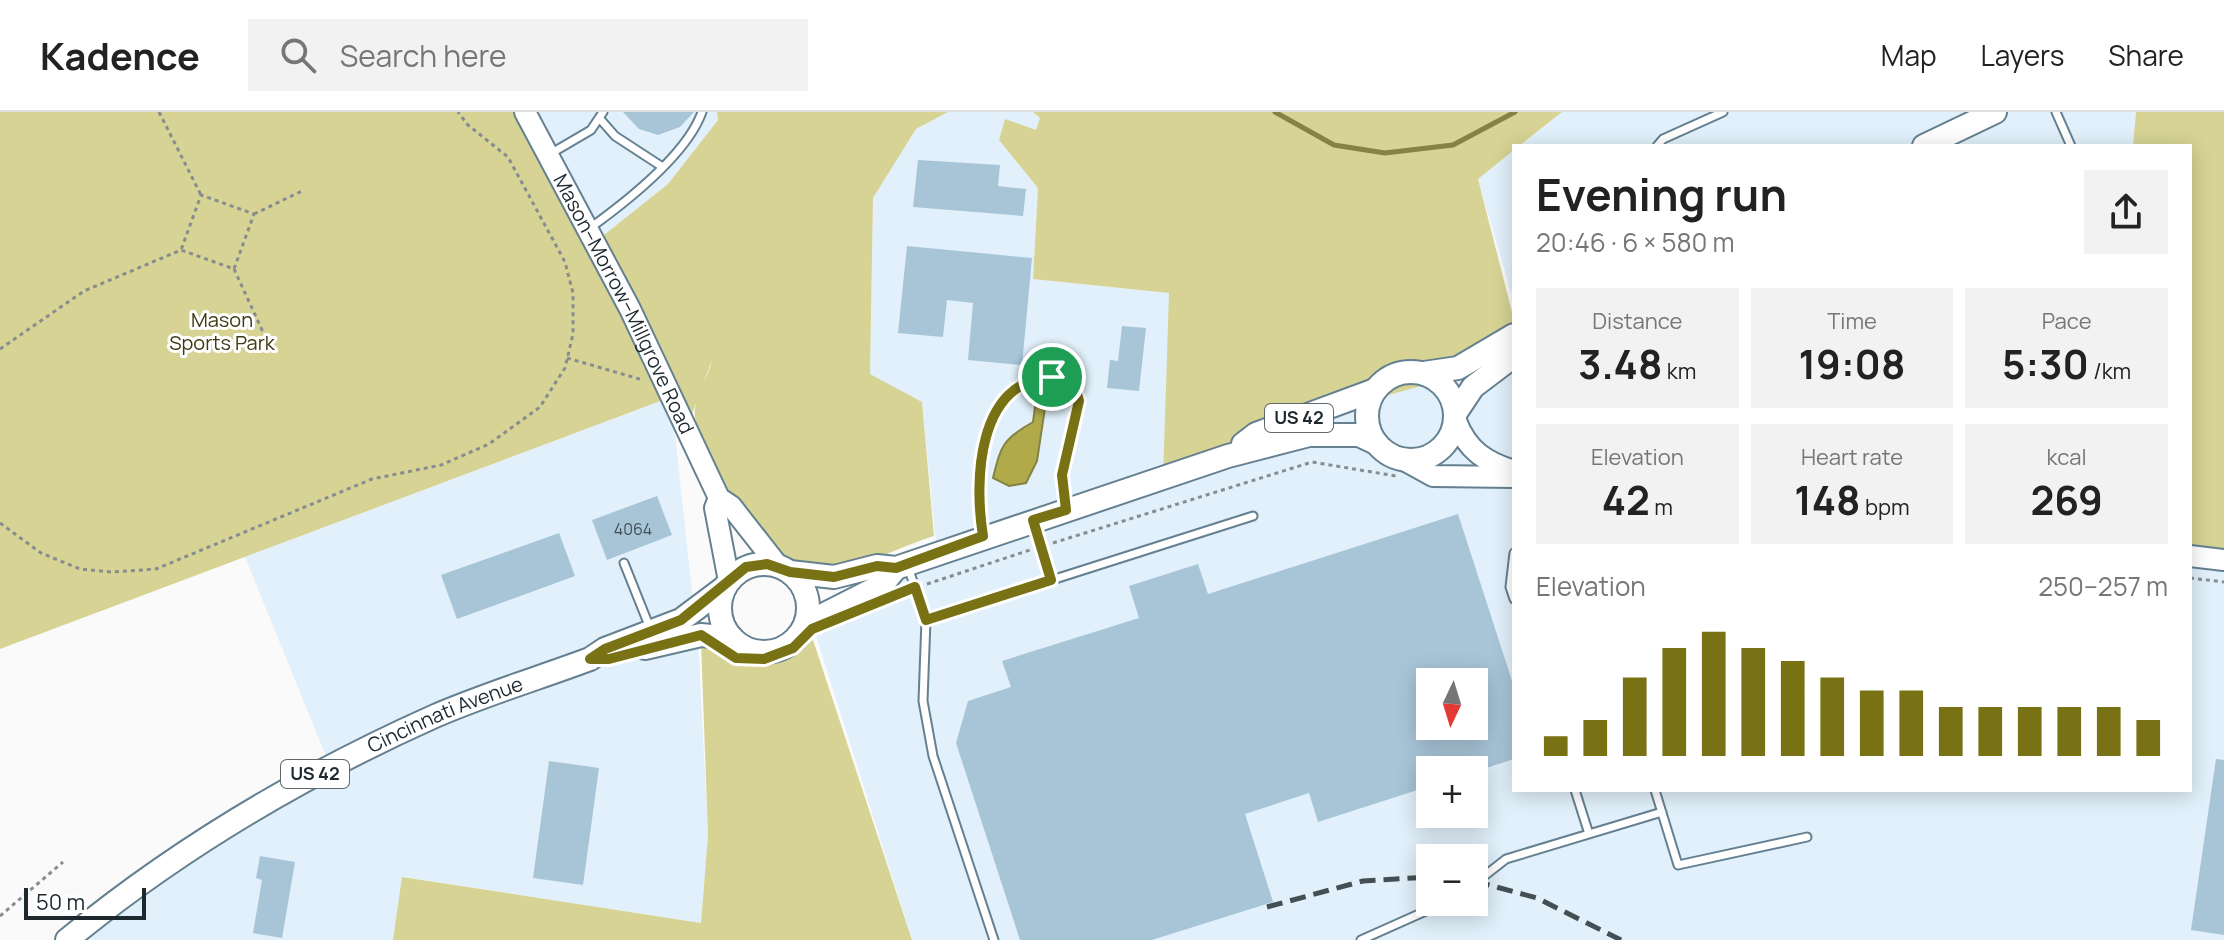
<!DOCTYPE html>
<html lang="en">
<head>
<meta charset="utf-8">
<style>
  body { margin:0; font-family:Manrope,sans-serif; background:#f2f2f2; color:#222; height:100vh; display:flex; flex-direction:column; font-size:30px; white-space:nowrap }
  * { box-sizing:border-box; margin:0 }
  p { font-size:26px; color:#767676 }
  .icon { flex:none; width:44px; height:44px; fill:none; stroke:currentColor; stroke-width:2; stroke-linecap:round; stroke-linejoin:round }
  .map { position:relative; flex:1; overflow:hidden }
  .sheet { position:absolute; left:1512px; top:32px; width:680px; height:648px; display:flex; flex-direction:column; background:#fff; border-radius:0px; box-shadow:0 4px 20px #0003 }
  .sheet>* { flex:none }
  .needle { width:52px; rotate:184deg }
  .buttons { position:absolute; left:1416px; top:556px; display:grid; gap:16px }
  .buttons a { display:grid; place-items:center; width:72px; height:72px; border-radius:0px; background:#fff; box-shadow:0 4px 20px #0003; font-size:40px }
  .scale { position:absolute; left:24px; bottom:20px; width:122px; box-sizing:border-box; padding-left:8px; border:4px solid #1d282f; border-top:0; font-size:22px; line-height:28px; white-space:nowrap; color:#1d282f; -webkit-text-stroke:6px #fff; paint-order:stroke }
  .pin { position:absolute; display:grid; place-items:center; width:68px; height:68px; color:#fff; margin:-34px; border:4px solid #fff; border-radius:50%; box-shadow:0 2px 8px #0007 }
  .round { display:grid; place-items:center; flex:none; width:84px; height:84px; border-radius:0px; background:#f2f2f2 }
  .overview { display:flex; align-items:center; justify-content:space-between; height:136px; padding:0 24px }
  h1 { font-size:44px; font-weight:700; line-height:60px }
  .stats { display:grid; grid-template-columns:repeat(3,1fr); gap:12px; height:136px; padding:8px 24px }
  .stats div { display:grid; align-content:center; border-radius:0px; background:#f2f2f2; text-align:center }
  .stats b { font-size:40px; font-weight:700 }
  .stats small { font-size:22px; font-weight:400 }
  .stats p { font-size:22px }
  .chart { height:224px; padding:16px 24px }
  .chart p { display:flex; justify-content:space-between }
  .chart svg { width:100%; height:144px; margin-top:8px; stroke:#787215; stroke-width:6 }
  header { display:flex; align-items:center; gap:48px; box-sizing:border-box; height:112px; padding:0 40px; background:#fff; border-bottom:2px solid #e0e0e0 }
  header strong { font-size:38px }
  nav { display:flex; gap:44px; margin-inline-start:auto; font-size:28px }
  .search { width:560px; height:72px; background:#f2f2f2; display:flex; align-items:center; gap:20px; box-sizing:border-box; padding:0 28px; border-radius:0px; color:#767676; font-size:30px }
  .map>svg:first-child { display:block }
  .built { fill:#e1f0fa; fill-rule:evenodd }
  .green { fill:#d6d394 }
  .water { fill:#b0aa4b; stroke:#848343; stroke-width:2 }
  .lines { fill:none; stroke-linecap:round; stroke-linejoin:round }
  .stream { stroke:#848343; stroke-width:5 }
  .building { fill:#a8c5d8; fill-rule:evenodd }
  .lane-casing { stroke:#648091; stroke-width:11 }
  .secondary-casing { stroke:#648091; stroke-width:24 }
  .primary-casing { stroke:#648091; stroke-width:26 }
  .path { stroke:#878c90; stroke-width:3; stroke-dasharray:4 4; stroke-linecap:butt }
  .lane { stroke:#fff; stroke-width:7 }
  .secondary { stroke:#fff; stroke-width:20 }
  .primary { stroke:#fff; stroke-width:22 }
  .rail { stroke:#454e53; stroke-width:5; stroke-dasharray:16 8; stroke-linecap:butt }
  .route-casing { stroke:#fff; stroke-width:16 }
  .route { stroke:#787215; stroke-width:10 }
  .labels { text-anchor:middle; stroke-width:6; stroke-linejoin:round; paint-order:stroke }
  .number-label { font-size:16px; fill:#404f59 }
  .shield { fill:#fff; stroke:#61686d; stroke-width:2 }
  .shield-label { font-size:18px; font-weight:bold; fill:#1d282f }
  .street-label { font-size:20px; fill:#1d282f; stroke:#fff }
  .park-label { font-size:20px; fill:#3d3b12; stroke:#fff }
</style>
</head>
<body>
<header>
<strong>Kadence</strong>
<div class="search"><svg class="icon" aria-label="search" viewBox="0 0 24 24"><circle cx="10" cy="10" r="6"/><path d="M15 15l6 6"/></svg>Search here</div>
<nav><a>Map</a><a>Layers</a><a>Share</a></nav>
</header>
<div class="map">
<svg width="2224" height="828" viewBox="0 0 2224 828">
  <rect width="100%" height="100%" fill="#fafafa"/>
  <path class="built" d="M525 0H717L718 8 668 72 595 130Z
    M948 0H1033L1040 6 1036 19 999 28 1038 76 1033 167 1169 181 1308 317 1514 229V678H2190V444L2224 449V828H912L813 514 908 465 939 454 979 427 937 442 922 290 870 263 873 86 916 17ZM1430 570H1474V614H1430ZM1430 658H1474V702H1430ZM1430 746H1474V790H1430Z
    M1562 0H2136L2133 34H1519Z
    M1514 38V190L1478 67Z
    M671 285 693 489 627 524 584 535 507 576 698 526 708 723 701 811 403 765 393 828H67L330 654 245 445Z"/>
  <path class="green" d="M0 0H525L595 130 668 72 718 8 717 0H948L916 17 873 86 870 262 922 290 934 424C899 435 854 460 816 456 762 450 704 356 695 306 692 289 709 264 712 248L692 302 671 285 0 537Z
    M1033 0H1562L1519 34H1514V38L1478 67 1514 208V226L1427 263 1428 272 1346 295 1163 367 1169 181 1033 167 1038 76 999 28 1005 7 1036 18 1040 6Z
    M2136 0H2224V449L2190 444V34H2133Z
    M813 528 912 828H393L402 765 701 811 708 723 701 530C748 564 765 555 813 528Z"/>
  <path class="water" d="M1035 295 1045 296 1037 349 1026 371 1009 374 993 366C1001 333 1003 327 1033 310Z"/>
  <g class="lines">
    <path class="stream" d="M1275 0 1334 33 1385 41 1453 33 1515 0"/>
  </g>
  <path class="building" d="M623 0H694L680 15 658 23 639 17Z
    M918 48 1000 53 998 74 1026 77 1023 104 913 95Z
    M907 134 1032 146 1022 253 968 248 973 191 947 188 943 225 898 221Z
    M1122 214 1146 216 1139 279 1107 276 1110 248 1118 249Z
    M657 384 672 423 607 448 592 408Z
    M1458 402 1514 575V647L1480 658H1430V674L1318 710 1309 681 1245 702 1273 790 1152 828H1020L956 631 968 589 1011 575 1002 549 1139 506 1129 474 1198 452 1208 482ZM1430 570H1474V614H1430Z
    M559 421 575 464 457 507 441 463Z
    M2216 647 2224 648V823L2191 818Z
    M549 649 599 656 583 773 533 766Z
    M260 744 295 750 282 826 253 821 262 768 256 766Z"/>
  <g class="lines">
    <defs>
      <path id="lane" d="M2056 0 2071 34
        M601 8 615 24 661 54
        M1657 34 1663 27 1723 0
        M550 42 591 18 603 0
        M590 116C626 90 687 42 702 0
        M1035 414 1051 468
        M983 423C975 377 980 260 1050 265 1062 266 1074 273 1079 285L1062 363 1066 396
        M1514 441 1510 475 1514 487
        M624 451 650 516
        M908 455 926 508 1253 404
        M926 508 923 589 933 644 994 828
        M1575 678 1589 722
        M1655 678 1678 753 1807 725
        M1474 772 1506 747 1662 700
        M1361 828 1446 790"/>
      <g id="secondary">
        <path id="s1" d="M525 0 630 197 719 386 731 394 778 454"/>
        <path d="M1456 309C1467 338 1485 350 1514 359"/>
        <path d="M1404 348 1433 364 1514 365"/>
        <path d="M719 386 715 396 729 469"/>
        <path d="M2190 444 2224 448"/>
      </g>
      <g id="primary">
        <path d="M1924 34 1995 0"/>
        <circle cx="1411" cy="304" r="44"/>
        <path d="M1424 261 1458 256 1514 223"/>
        <path d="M1455 302 1473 275 1514 244"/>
        <path d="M1243 332 1256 322 1375 278"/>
        <circle cx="764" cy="496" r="44"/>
        <path d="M790 460 834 465 877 454 896 456 1228 344 1309 323H1359L1376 331"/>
        <path d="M807 511 882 473 896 456"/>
        <path d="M645 536 701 523 732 526"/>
        <path id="s2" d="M67 828C179 736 303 663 435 604 486 582 539 566 590 547L605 537 681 508 725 475"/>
      </g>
    </defs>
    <use href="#lane" class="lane-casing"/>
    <use href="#secondary" class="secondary-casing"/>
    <use href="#primary" class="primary-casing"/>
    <path class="path" d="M159 0 201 83
      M254 102 302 79
      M234 157 263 220
      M0 237 84 179 181 138 234 157 254 102 201 83 181 138
      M567 246 643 268
      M0 411 41 441 80 457 112 460 156 457 372 367 441 353 489 332 540 295 565 256 573 222V181L565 150 508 45 468 13 458 0
      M1053 431 1312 350 1396 364
      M2190 466 2224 470
      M927 472 1030 438
      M734 545C757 549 784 545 801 528
      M0 804 63 750"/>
    <use href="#lane" class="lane"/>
    <use href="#secondary" class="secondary"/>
    <use href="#primary" class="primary"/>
    <path class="rail" d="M1474 769 1537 786 1621 828
      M1267 795 1363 769 1430 765"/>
  </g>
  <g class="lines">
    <defs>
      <path id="route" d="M1052 265 1075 276 1079 289 1062 363 1066 398 1033 408 1051 468 926 508 915 475 812 517 793 536 764 547 736 546 701 523 609 547H590L605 537 681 508 746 455 767 452 790 460 834 465 877 454 896 456 983 424C974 369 977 268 1052 265Z"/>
    </defs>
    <use href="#route" class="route-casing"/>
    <use href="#route" class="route"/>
  </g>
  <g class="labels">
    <g class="number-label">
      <text x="633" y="423">4064</text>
    </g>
    <g class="shield">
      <rect x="1265" y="292" width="68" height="28" rx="6"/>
      <rect x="281" y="648" width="68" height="28" rx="6"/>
    </g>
    <g class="shield-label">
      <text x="1299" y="312">US 42</text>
      <text x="315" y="668">US 42</text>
    </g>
    <g class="street-label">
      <text dy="7" stroke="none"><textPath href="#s1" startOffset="216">Mason–Morrow–Millgrove Road</textPath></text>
      <text dy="7" stroke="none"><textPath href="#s2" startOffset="442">Cincinnati Avenue</textPath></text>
    </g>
    <g class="park-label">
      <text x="222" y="215">Mason<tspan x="222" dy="23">Sports Park</tspan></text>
    </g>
  </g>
</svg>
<div class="buttons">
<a><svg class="needle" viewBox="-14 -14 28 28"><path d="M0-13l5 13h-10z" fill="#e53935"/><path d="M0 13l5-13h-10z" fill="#767676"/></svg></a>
<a>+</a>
<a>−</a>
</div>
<div class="scale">50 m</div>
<div class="pin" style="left:1052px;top:265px;background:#1e9e55"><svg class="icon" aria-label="arrive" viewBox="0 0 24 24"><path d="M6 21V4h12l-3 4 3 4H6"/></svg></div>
<section class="sheet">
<div class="overview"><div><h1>Evening run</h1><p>20:46 · 6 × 580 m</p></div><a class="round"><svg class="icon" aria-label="share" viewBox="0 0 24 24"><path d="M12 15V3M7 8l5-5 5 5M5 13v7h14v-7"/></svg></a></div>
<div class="stats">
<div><p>Distance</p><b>3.48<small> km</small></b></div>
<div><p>Time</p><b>19:08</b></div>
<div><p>Pace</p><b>5:30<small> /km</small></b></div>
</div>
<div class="stats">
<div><p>Elevation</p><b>42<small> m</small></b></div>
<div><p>Heart rate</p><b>148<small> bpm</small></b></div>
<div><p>kcal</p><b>269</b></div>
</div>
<div class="chart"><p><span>Elevation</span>250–257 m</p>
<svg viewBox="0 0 160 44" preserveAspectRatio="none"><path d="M5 44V38M15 44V33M25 44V20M35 44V11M45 44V6M55 44V11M65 44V15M75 44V20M85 44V24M95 44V24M105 44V29M115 44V29M125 44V29M135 44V29M145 44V29M155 44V33"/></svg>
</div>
</section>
</div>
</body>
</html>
